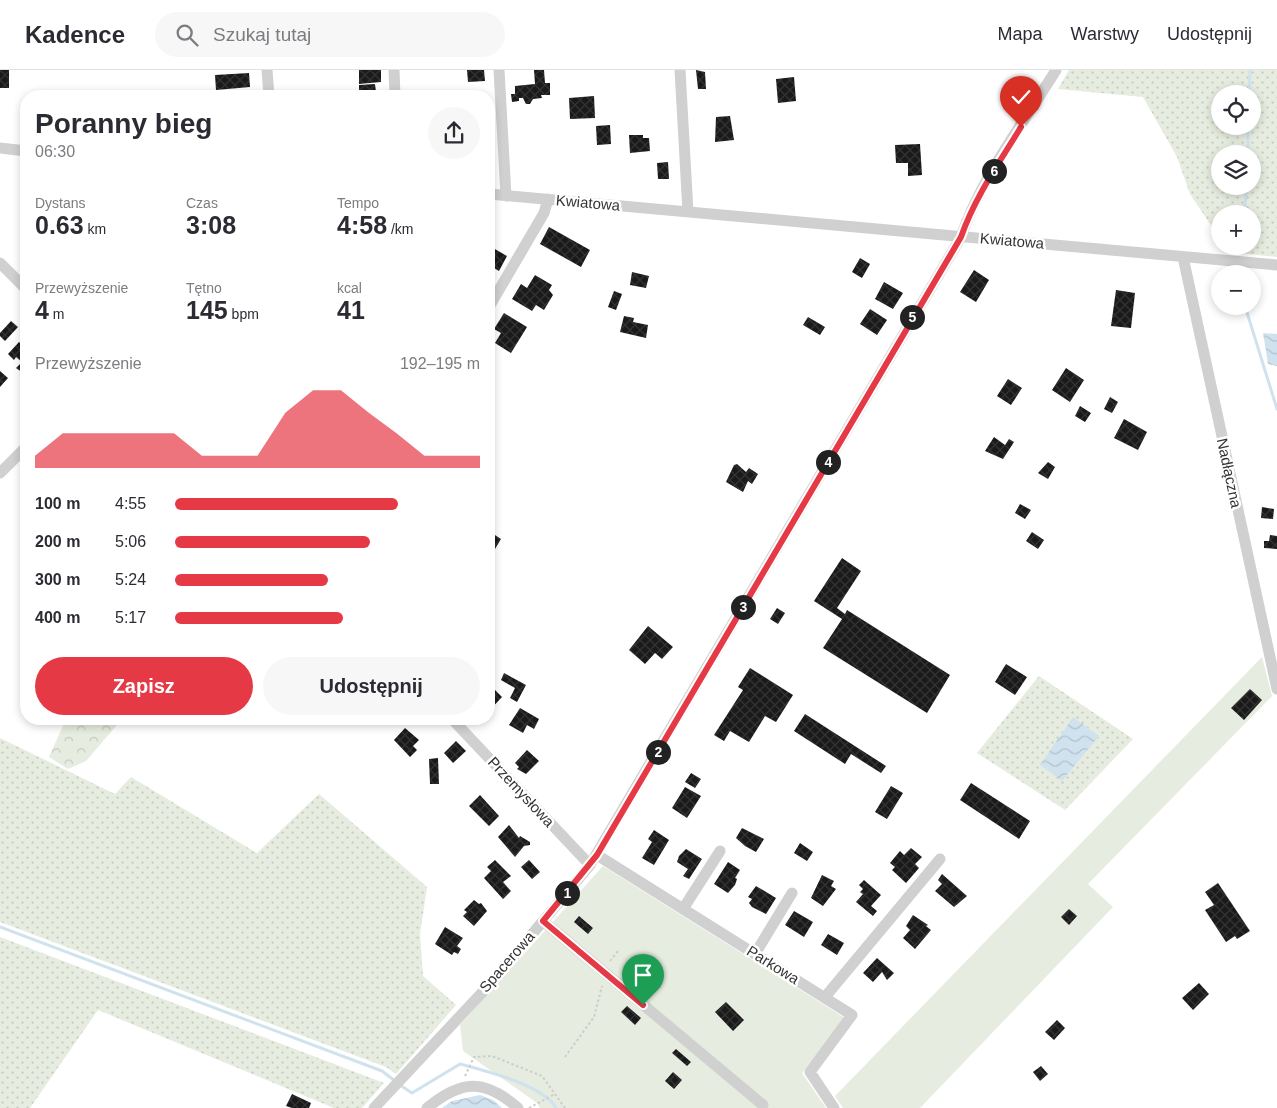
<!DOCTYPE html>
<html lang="pl">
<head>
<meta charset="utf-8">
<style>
  body { margin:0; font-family:Helvetica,sans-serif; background:#f7f7f7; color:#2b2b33; height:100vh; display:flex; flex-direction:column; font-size:19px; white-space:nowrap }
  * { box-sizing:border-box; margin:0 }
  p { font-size:16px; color:#7c7c81 }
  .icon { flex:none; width:28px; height:28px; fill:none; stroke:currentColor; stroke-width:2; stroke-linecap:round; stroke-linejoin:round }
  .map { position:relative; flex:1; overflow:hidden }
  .panel { position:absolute; left:20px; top:20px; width:475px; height:635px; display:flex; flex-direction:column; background:#fff; border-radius:20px; box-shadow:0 2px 8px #0003 }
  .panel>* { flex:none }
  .controls { position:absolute; left:1211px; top:15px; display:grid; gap:10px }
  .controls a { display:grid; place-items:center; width:50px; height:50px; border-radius:50%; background:#fff; box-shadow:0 2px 8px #0003; font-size:25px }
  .pin { position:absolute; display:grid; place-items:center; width:42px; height:42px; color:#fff; margin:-51px -21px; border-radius:50% 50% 50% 0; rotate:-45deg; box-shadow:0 0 5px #0007 }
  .pin .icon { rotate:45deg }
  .km { position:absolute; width:25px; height:25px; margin:-12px; border-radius:50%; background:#222; color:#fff; font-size:14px; line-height:25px; text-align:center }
  .round { display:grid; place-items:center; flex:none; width:52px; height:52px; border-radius:26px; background:#f7f7f7 }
  .headline { display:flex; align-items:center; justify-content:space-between; height:85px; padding:0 15px }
  h1 { font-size:28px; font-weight:700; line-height:38px }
  .stats { display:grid; grid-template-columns:repeat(3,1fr); gap:8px; height:85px; padding:5px 15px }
  .stats div { display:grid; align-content:center }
  .stats b { font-size:25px; font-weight:700 }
  .stats small { font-size:14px; font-weight:400 }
  .stats p { font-size:14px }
  .chart { height:140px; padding:10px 15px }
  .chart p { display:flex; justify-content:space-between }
  .chart svg { width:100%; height:90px; margin-top:5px; fill:#e63946; opacity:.7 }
  .primary-button { display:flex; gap:10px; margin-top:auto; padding:10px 15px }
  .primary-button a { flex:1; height:58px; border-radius:30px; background:#e63946; color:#fff; font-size:20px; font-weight:700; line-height:58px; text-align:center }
  .primary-button a+a { background:#f7f7f7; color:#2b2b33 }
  ul { padding:0 15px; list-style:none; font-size:16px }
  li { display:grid; grid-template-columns:80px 60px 1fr; align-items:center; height:38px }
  li i { height:12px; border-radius:6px; background:#e63946 }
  header { display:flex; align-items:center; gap:30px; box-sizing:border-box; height:70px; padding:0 25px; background:#fff; border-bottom:1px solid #e1e1e2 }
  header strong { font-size:24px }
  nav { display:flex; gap:28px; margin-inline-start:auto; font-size:18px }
  .search { width:350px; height:45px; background:#f7f7f7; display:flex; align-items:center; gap:12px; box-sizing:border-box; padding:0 18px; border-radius:28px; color:#7c7c81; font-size:19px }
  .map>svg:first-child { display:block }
  .grass { fill:url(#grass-dots); fill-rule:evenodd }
  .forest { fill:url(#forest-crowns) }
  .green { fill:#e6ecdf }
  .water { fill:url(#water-waves) }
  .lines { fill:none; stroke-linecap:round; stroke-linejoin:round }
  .stream { stroke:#cfe2ee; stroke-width:3 }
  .building { fill:url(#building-cross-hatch) }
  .path { stroke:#cdcdcd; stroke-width:2; stroke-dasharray:2.5 2.5; stroke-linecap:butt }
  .minor { stroke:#d0d0d0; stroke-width:11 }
  .route-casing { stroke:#fff; stroke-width:10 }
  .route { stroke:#e63946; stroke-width:6 }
  .labels { text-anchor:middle; stroke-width:5; stroke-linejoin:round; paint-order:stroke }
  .street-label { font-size:15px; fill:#333; stroke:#fff }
</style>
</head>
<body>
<header>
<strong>Kadence</strong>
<div class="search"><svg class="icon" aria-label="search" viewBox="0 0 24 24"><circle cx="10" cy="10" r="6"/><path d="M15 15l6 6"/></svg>Szukaj tutaj</div>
<nav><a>Mapa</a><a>Warstwy</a><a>Udostępnij</a></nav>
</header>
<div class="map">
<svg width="1277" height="1038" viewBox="0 0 1277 1038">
  <defs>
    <pattern id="grass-dots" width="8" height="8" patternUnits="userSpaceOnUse" patternTransform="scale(1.25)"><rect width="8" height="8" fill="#e6ecdf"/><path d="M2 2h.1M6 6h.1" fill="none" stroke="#c6cbc0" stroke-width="1.8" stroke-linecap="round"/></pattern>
    <pattern id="forest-crowns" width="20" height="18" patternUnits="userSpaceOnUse" patternTransform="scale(1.25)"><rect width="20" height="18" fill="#e6ecdf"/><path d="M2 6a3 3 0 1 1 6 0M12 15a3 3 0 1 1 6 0" fill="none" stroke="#c6cbc0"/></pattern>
    <pattern id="water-waves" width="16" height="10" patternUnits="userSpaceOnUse" patternTransform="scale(1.25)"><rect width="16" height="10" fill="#cfe2ee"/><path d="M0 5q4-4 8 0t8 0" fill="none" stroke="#b2c2cd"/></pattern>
    <pattern id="building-cross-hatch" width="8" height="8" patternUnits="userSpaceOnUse" patternTransform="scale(1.25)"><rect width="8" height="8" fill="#1a1a1a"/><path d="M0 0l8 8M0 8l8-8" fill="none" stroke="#333"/></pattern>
  </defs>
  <rect width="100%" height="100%" fill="#fff"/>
  <path class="grass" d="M1069 0H1277V187L1229 182 1225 176H1252V144H1220V169L1190 124 1177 87 1143 27 1058 19ZM1220 24H1252V56H1220ZM1220 84H1252V116H1220Z
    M1039 606 1133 669 1065 740 977 683Z
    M0 668 115 724 131 707 257 783 319 724 427 817 420 864 423 906 456 935 396 1004 386 997 0 852Z
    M0 867 384 1013 362 1038H334L98 940 30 1038H0Z"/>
  <path class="forest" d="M66 649H122L86 691 68 699 49 687Z"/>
  <path class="green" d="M1262 587 1272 626 1088 814 1113 837 920 1038H843L835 1026Z
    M603 796 845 948 802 1003 826 1038H540L537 1033 463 981 460 955Z"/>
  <path class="water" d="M1263 263 1277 264V296L1268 294Z
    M1073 647 1099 666 1062 711 1040 695Z
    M480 1025 493 1030 502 1038H442L452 1031Z"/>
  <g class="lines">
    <path class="stream" d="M1249 24 1250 0
      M1248 84V56
      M1244 144 1247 116
      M1245 236 1277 339
      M0 857 382 1001 395 1011
      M400 1015 412 1023 460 994C486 1001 543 1015 556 1038"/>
  </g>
  <path class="building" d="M0 0H9V18H0Z
    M359 0H381V12L359 14Z
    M467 0H484L485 11 468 12Z
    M534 0H544L545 13H550V25H541L542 28 533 29 530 34H526L523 28H519V31L512 32 511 24H515V16L535 14Z
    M696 0 705 2 706 19H698Z
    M249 3 250 17 216 20 215 5Z
    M794 7 796 31 778 33 776 9Z
    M375 14 376 22H391V26H359V15Z
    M594 26 595 48 570 49 569 28Z
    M730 46 734 70 715 72 716 47Z
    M610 55 611 74 597 75 596 56Z
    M629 65H643V68H649L650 81 630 83Z
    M920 74 922 105 908 106V93H896L895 75Z
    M668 92 669 109H658L657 93Z
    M549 157 590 180 581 197 540 174Z
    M493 178 507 186 499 201 489 195 492 187 489 185Z
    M860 188 870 194 862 208 852 202Z
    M974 200 989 210 976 232 960 222Z
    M632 202 649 206 646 218 630 215Z
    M535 205 552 215 549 220 553 225 544 240 536 235 532 241 512 229 521 214 527 218Z
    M884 212 903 223 893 239 875 229Z
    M1116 220 1135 223 1131 258 1111 256Z
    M614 221 622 224 616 240 608 237Z
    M870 239 887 250 877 265 860 254Z
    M504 243 527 257 511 283 495 273 501 263 494 259Z
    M624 246 634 248 633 252 648 255 646 268 620 262Z
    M808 247 825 257 820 265 803 255Z
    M11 251 18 257 5 271 0 266V263Z
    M19 272 25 277 22 281 26 285V305L16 298 22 292 16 287 14 290 8 284Z
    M1066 298 1084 310 1070 332 1052 320Z
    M0 301 8 308 0 317Z
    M1008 309 1022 318 1011 335 997 326Z
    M1110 327 1118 332 1112 343 1104 339Z
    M1080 336 1091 343 1085 352 1075 346Z
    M1124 349 1147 362 1138 380 1114 368Z
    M994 367 1005 375 1009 369 1014 372 1003 389 985 381Z
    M1048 392 1055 397 1048 409 1038 403Z
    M737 394 746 402 749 398 758 404 752 414 748 411 743 422 726 412 734 395Z
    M1020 434 1031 440 1025 449 1015 443Z
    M1262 437 1274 439 1273 449 1261 448Z
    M489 461 501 469 495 479 489 476Z
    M1032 462 1044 470 1038 479 1026 471Z
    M1270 465 1277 466V479L1264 478V471H1269Z
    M842 488 861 501 837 538 845 544 847 540 950 605 927 643 823 578 842 549 814 531Z
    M777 538 785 543 778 554 770 549Z
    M648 556 673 577 662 589 655 583 645 594 629 580Z
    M1006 594 1027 607 1015 625 995 612Z
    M750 598 793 625 776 652 765 646 749 672 730 661 724 671 714 665 743 620 738 617Z
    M504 603 526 615 517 632 510 628 515 618 501 610Z
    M494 619 502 627 489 641V621L491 623Z
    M1250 619 1262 630 1244 650 1231 638Z
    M520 638 539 649 534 659 527 655 523 663 509 655Z
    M805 644 886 696 881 703 851 684 845 694 794 661Z
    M405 658 419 670 413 676 417 680 410 687 394 670Z
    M456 671 466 681 453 693 444 683Z
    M527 680 539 691 526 704 517 699 519 697 515 693Z
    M438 688 439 714H430L429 689Z
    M691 703 701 709 695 718 685 712Z
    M971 713 1030 751 1019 769 960 730Z
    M891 716 903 723 887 749 875 742Z
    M685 717 701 726 687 748 672 738Z
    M480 725 499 746 489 756 469 736Z
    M509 755 519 768 520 766 530 772V775L524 776 515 787 498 767Z
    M742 758 764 769 756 782 745 776 736 768Z
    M654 760 669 770 654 795 642 788 652 772 648 769Z
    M800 773 813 782 807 791 794 783Z
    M911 778 922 787 915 794 919 798 906 813 892 800 895 797 890 793 900 781 904 785Z
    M686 779 702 789 689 809 683 806 688 799 677 792 679 786Z
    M495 790 511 806 503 812 511 821 503 829 484 808 491 801 487 797Z
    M529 790 540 802 532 809 521 797Z
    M728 792 740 800 735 808 737 809 735 815 728 823 714 814Z
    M942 804 967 826 954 837 935 821 942 814 938 810Z
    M822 805 834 811 831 816 836 819 823 836 811 828Z
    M864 810 881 825 871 836 877 841 873 846 856 832 863 824 860 822 863 819 859 815Z
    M1218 813 1250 861 1237 869 1235 866 1226 872 1205 840 1214 835 1205 822Z
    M756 816 776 828 766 844 752 837 749 833 752 829 748 827Z
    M474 830 479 834 481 833 487 841 474 856 463 846 467 842 464 840Z
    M1069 839 1077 846 1069 855 1061 847Z
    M794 841 813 852 804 867 785 855Z
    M913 845 928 855 926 856 931 860 915 879 903 868 910 860 906 856Z
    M579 846 593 858 588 864 574 852Z
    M445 857 463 868 457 876 461 879 458 884 454 882 452 885 435 874Z
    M828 864 844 873 837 885 821 875Z
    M877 888 894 903 887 910 882 902 873 912 863 903Z
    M1199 913 1209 924 1193 940 1182 928Z
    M726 932 744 950 733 961 715 942Z
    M627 936 641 948 635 955 621 942Z
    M1057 950 1065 958 1054 970 1045 962Z
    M676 979 691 992 687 996 672 983Z
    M1041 996 1048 1004 1040 1011 1033 1002Z
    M673 1002 682 1010 674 1019 665 1011Z
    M292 1024 311 1033 309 1038H292L286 1036Z"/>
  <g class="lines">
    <path class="path" d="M610 891 618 881
      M565 987 594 947 602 916
      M465 1006 474 987 492 986 542 1006 565 1038
      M529 1038 555 1024"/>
    <path class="minor" d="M267 0 269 26
      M394 0 395 26
      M499 0 506 126
      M680 0 688 142
      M0 78 26 81
      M489 124 1277 195
      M1183 187 1277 619
      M0 193 26 219
      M489 237 544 143 548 129
      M0 403 26 377
      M452 649 590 795
      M597 785 852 945 810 1002 834 1038
      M683 839 720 781
      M543 851 763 1035
      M755 884 792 823
      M825 927 940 789
      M374 1038 492 912 590 795 961 167C981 108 1024 52 1056 0
      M427 1038C461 1010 484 1008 518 1038"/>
  </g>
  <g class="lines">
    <defs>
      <path id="route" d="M643 935 543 851 597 785 961 167C975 127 999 93 1021 57"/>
    </defs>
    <use href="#route" class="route-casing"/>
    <use href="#route" class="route"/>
  </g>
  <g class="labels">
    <g class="street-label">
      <text transform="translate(588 133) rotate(5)" y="5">Kwiatowa</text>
      <text transform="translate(1012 171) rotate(5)" y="5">Kwiatowa</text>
      <text transform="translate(1229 403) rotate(78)" y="5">Nadłączna</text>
      <text transform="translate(521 722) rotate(47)" y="5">Przemysłowa</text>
      <text transform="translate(507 892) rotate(-49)" y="5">Spacerowa</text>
      <text transform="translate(773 895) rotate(32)" y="5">Parkowa</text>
    </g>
  </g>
</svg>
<div class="controls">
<a><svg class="icon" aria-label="locate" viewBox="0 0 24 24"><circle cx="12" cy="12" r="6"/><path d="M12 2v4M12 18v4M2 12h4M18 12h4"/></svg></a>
<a><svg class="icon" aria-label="layers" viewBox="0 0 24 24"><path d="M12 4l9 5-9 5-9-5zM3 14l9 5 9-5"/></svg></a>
<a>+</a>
<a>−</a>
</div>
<div class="pin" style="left:643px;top:935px;background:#1e9e55"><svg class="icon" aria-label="arrive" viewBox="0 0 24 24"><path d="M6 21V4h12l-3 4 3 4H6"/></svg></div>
<div class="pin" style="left:1021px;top:57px;background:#d93025"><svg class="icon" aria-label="check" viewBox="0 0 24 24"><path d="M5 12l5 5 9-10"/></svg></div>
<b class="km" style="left:567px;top:823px">1</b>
<b class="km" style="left:658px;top:682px">2</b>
<b class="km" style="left:743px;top:537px">3</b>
<b class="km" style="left:828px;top:392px">4</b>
<b class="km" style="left:912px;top:247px">5</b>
<b class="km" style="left:994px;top:101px">6</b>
<section class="panel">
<div class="headline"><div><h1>Poranny bieg</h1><p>06:30</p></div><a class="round"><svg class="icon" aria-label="share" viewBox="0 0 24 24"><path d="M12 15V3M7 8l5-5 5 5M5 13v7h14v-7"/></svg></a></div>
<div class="stats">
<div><p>Dystans</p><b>0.63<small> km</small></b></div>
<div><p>Czas</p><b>3:08</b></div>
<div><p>Tempo</p><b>4:58<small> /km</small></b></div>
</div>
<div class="stats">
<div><p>Przewyższenie</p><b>4<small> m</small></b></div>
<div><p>Tętno</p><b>145<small> bpm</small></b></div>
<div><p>kcal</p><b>41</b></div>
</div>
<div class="chart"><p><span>Przewyższenie</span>192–195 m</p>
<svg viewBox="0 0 160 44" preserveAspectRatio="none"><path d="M0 44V38L10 27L20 27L30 27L40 27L50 27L60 38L70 38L80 38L90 17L100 6L110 6L120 17L130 27L140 38L150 38L160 38V44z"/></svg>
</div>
<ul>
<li><b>100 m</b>4:55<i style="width:73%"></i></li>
<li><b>200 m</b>5:06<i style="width:64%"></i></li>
<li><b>300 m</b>5:24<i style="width:50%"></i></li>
<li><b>400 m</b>5:17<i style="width:55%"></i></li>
</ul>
<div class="primary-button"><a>Zapisz</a><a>Udostępnij</a></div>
</section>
</div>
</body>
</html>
